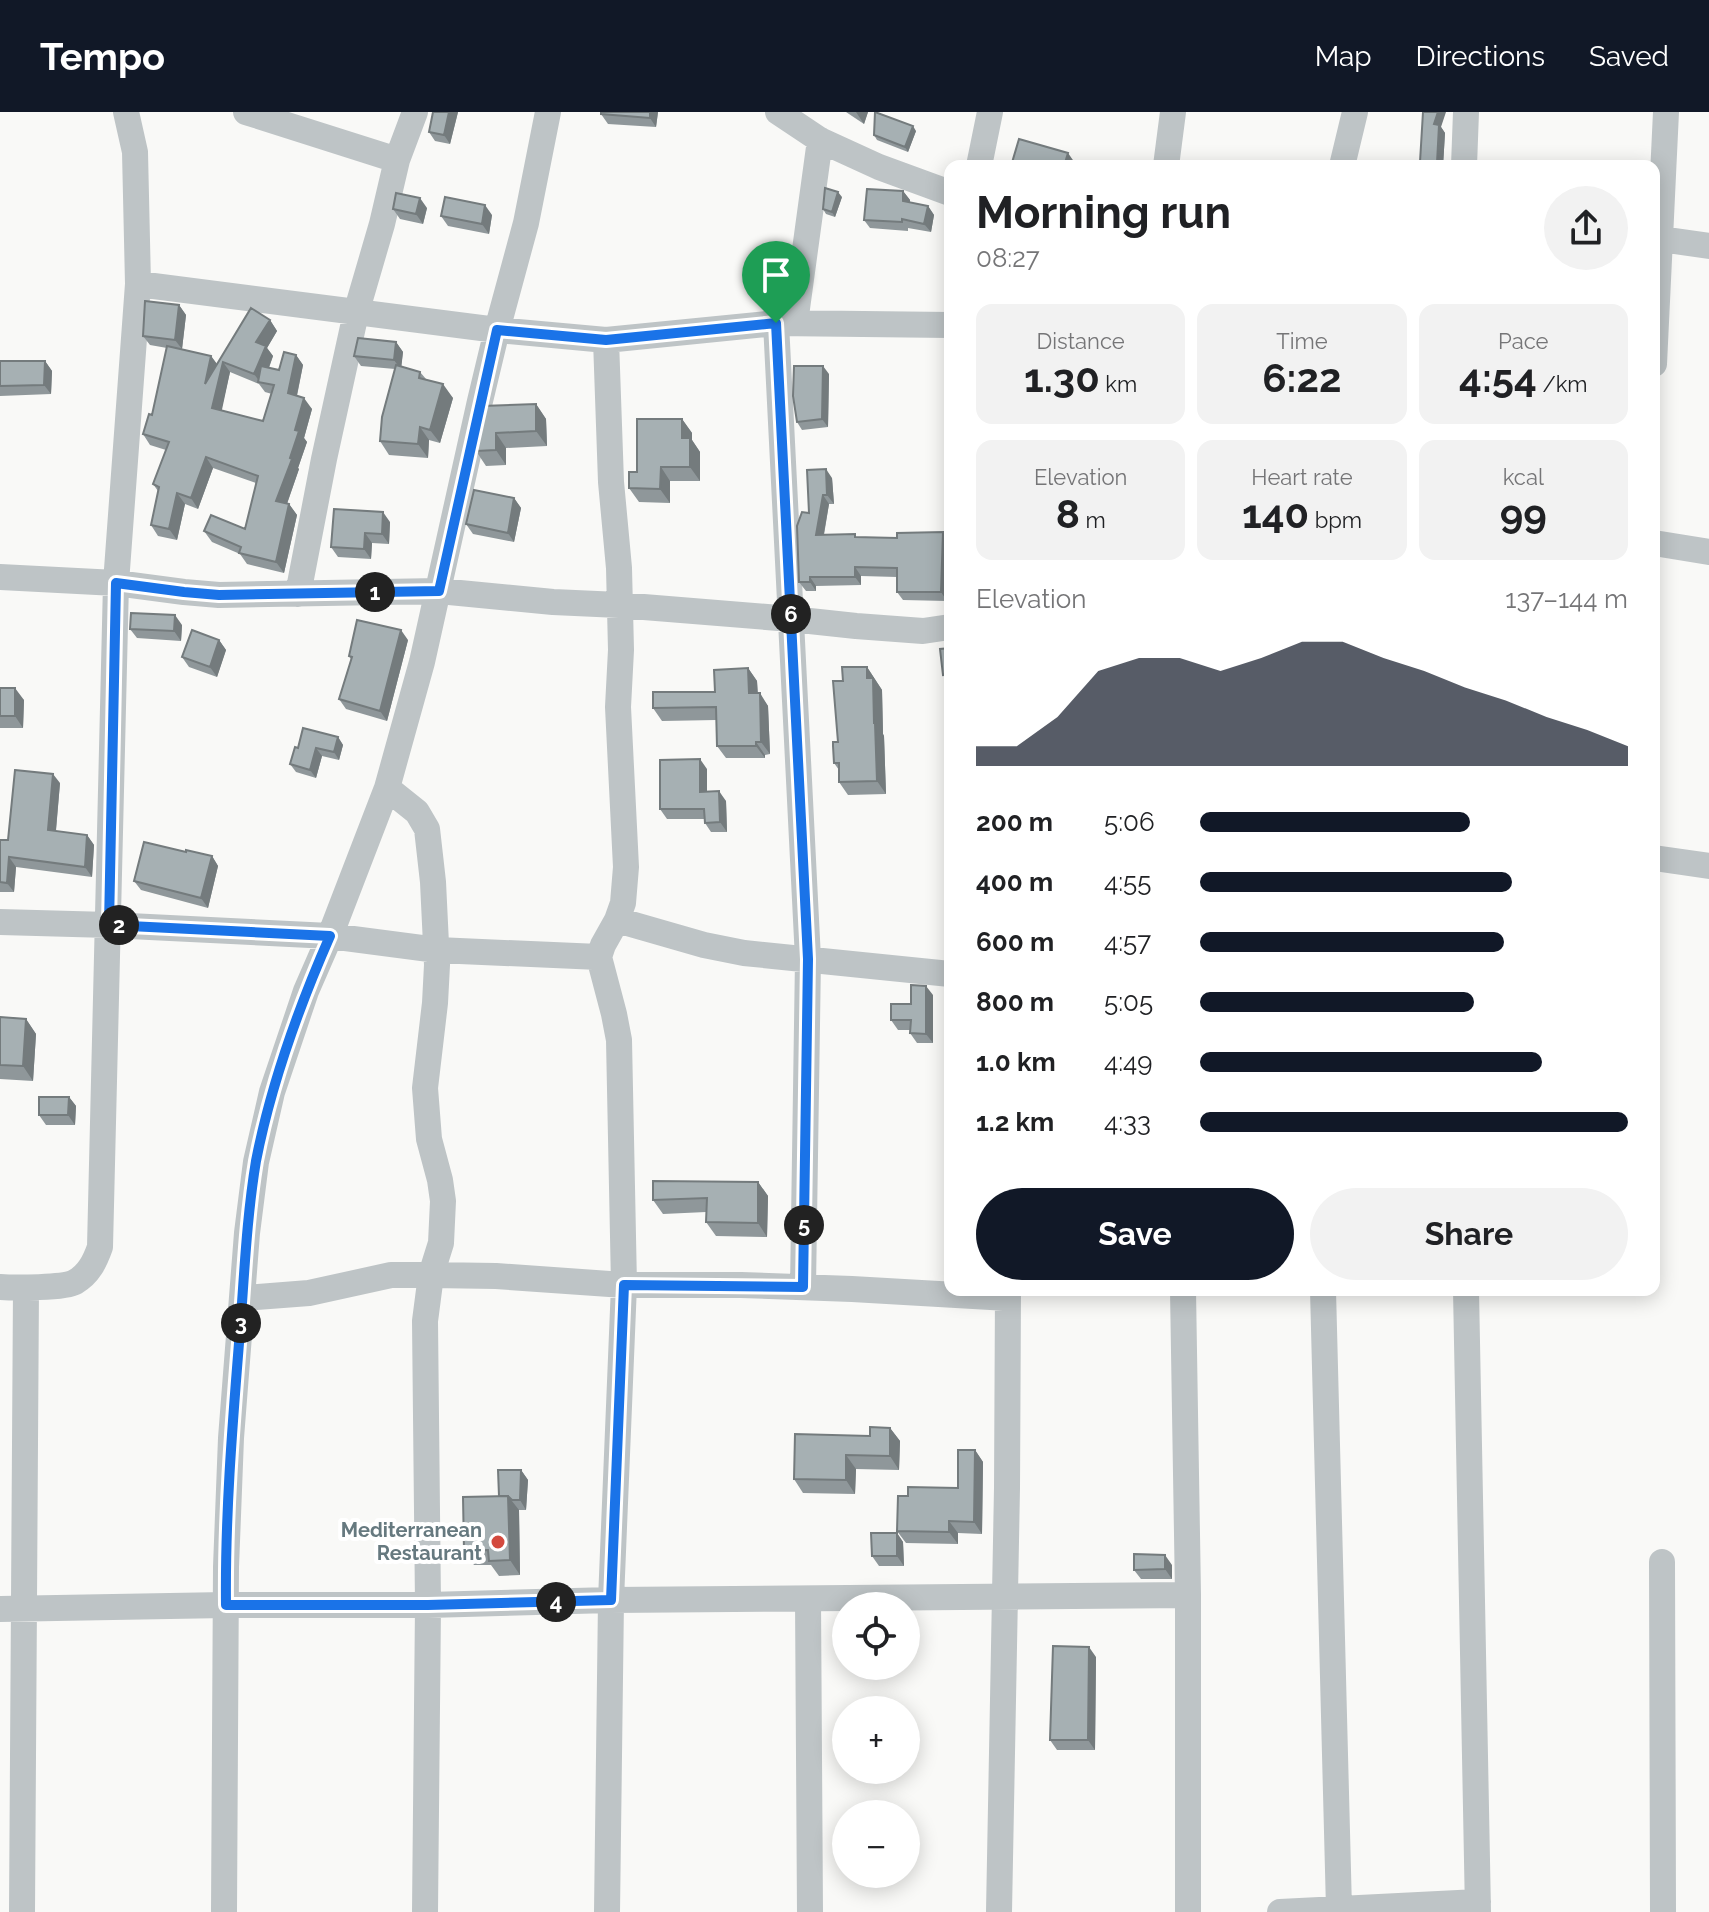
<!DOCTYPE html>
<html lang="en">
<head>
<meta charset="utf-8">
<style>
  body { margin:0; font-family:Raleway,sans-serif; background:#f2f2f2; color:#202124; height:100vh; display:flex; flex-direction:column; font-size:30px; white-space:nowrap }
  * { box-sizing:border-box; margin:0 }
  p { font-size:26px; color:#757577 }
  .icon { flex:none; width:44px; height:44px; fill:none; stroke:currentColor; stroke-width:2; stroke-linecap:round; stroke-linejoin:round }
  .map { position:relative; flex:1; overflow:hidden }
  .side { position:absolute; left:944px; top:48px; width:716px; height:1136px; display:flex; flex-direction:column; background:#fff; border-radius:16px; box-shadow:0 4px 20px #0003 }
  .side>* { flex:none }
  .buttons { position:absolute; left:832px; top:1480px; display:grid; gap:16px }
  .buttons a { display:grid; place-items:center; width:88px; height:88px; border-radius:50%; background:#fff; box-shadow:0 4px 20px #0003; font-size:40px }
  .pin { position:absolute; display:grid; place-items:center; width:68px; height:68px; color:#fff; margin:-82px -34px; border-radius:50% 50% 50% 0; rotate:-45deg; box-shadow:0 0 8px #0007 }
  .pin .icon { rotate:45deg }
  .km { position:absolute; width:40px; height:40px; margin:-20px; border-radius:50%; background:#222; color:#fff; font-size:22px; line-height:40px; text-align:center }
  .round { display:grid; place-items:center; flex:none; width:84px; height:84px; border-radius:42px; background:#f2f2f2 }
  .head { display:flex; align-items:center; justify-content:space-between; height:136px; padding:0 32px }
  h1 { font-size:44px; font-weight:700; line-height:60px }
  .stats { display:grid; grid-template-columns:repeat(3,1fr); gap:12px; height:136px; padding:8px 32px }
  .stats div { display:grid; align-content:center; border-radius:16px; background:#f2f2f2; text-align:center }
  .stats b { font-size:40px; font-weight:700 }
  .stats small { font-size:22px; font-weight:400 }
  .stats p { font-size:22px }
  .chart { height:224px; padding:16px 32px }
  .chart p { display:flex; justify-content:space-between }
  .chart svg { width:100%; height:144px; margin-top:8px; fill:#111827; opacity:.7 }
  .cta { display:flex; gap:16px; margin-top:auto; padding:16px 32px }
  .cta a { flex:1; height:92px; border-radius:48px; background:#111827; color:#fff; font-size:32px; font-weight:700; line-height:92px; text-align:center }
  .cta a+a { background:#f2f2f2; color:#202124 }
  ul { padding:0 32px; list-style:none; font-size:26px }
  li { display:grid; grid-template-columns:128px 96px 1fr; align-items:center; height:60px }
  li i { height:20px; border-radius:10px; background:#111827 }
  header { display:flex; align-items:center; gap:48px; box-sizing:border-box; height:112px; padding:0 40px; background:#111827; color:#fff }
  header strong { font-size:38px }
  nav { display:flex; gap:44px; margin-inline-start:auto; font-size:28px }
  .map>svg:first-child { display:block }
  .lines { fill:none; stroke-linecap:round; stroke-linejoin:round }
  .minor { stroke:#bec4c6; stroke-width:26 }
  .wall { fill:#8f979a; fill-rule:evenodd }
  .shaded-wall { fill:#747b7d }
  .building { fill:#a6b0b3; stroke:#747b7d; stroke-width:2 }
  .route-casing { stroke:#fff; stroke-width:16 }
  .route { stroke:#1a73e8; stroke-width:10 }
  .poi-dot { fill:#d3493e; stroke:#fff; stroke-width:3 }
  .labels { text-anchor:middle; stroke-width:8; stroke-linejoin:round; paint-order:stroke }
  .poi-label { font-size:20px; font-weight:bold; fill:#66797f; stroke:#fff; text-anchor:end }
</style>
</head>
<body>
<header>
<strong>Tempo</strong>
<nav><a>Map</a><a>Directions</a><a>Saved</a></nav>
</header>
<div class="map">
<svg width="1709" height="1800" viewBox="0 0 1709 1800">
  <rect width="100%" height="100%" fill="#f9f9f7"/>
  <g class="lines">
    <path class="minor" d="M246 0 397 48
      M778 0 820 28 879 55 950 81
      M979 54 990 0
      M1166 54 1173 0
      M1342 54 1355 0
      M1464 54 1466 0
      M1654 126 1709 134
      M138 172 497 218 606 228 776 211 950 213
      M776 211 808 847 803 1175
      M795 211 820 28
      M606 228 611 370 619 456 621 538 618 595 626 755 623 791 617 808 603 833 599 845 614 902 619 928 624 1173 611 1488 607 1800
      M1654 252 1666 0
      M1654 431 1709 440
      M0 465 116 471 184 480 219 483 439 479 553 490 619 493 791 507 856 514 923 519 950 515
      M298 482 324 347 356 201 382 112 397 48 415 0
      M387 676 417 700 427 717 433 770 437 853 435 891 425 976 429 1027 440 1068 443 1089 441 1131 431 1163 425 1209 428 1493 425 1800
      M1654 746 1709 754
      M617 808 704 833 744 841 950 862
      M0 810 109 813 330 824 437 838 599 845
      M0 1175C14 1176 65 1176 75 1170 89 1162 95 1149 100 1135L116 471 138 172 135 40 126 0
      M1183 1178 1188 1483V1800
      M1323 1178 1339 1797
      M1466 1178 1478 1800
      M243 1186 309 1181 391 1163H431L496 1164 624 1173H741L852 1177 1008 1186
      M1662 1450 1663 1800
      M808 1487 810 1800
      M0 1497 226 1493H428L611 1488 1188 1483
      M22 1800 26 1176
      M224 1800 226 1455 231 1326 247 1121 256 1050 272 980 306 879 330 824 387 676 422 550 480 289 497 218 526 111 548 0
      M999 1800 1007 1376 1008 1178
      M1280 1800 1478 1790"/>
  </g>
  <path class="wall" d="M433 0H458L450 32 435 29 429 20Z
    M658 0 656 15 608 12 601 2Z
    M846 0H868L864 12Z
    M1441 15 1445 21 1443 54H1423L1420 50Z
    M916 19 908 40 877 28 874 23Z
    M903 79 910 88V91L928 94 934 103 931 120 908 116V119L870 116 864 108Z
    M842 85 835 105 826 102 823 97Z
    M427 96 423 112 400 107 393 97Z
    M492 103 489 122 448 114 441 104Z
    M179 193 186 203 182 237 211 244 217 252 270 208 277 219 267 236 273 244 269 256 279 258 296 243 303 253 297 284 312 297 304 326 307 330 298 356 299 357 287 392H289L297 403 284 461 247 452 240 442 212 430 204 419 245 417 256 371 213 356 198 397 185 392 177 428 158 424 151 413 158 379 153 372 166 338 150 333 143 322 152 303 167 236 150 233 143 224ZM230 260 259 272 265 280 272 282 263 309 221 299Z
    M396 230 403 240 401 255 420 260 426 267 453 286 440 331 429 328 428 346 389 343 380 329 395 257 361 254 354 244Z
    M0 249H45L52 259 51 282 0 284Z
    M829 262 828 315 802 318 797 310Z
    M536 292 546 307 547 334 506 336V353L486 354 476 339 475 323Z
    M682 307 692 321V328L700 340V369H670V391L639 390 629 376 637 360Z
    M832 366 834 392H829L824 423 855 422 856 425 949 429 947 489 903 488 897 480V465L861 464V473L816 474V479H806L799 470 809 401Z
    M514 386 521 396 514 430 473 422 466 412Z
    M390 410 389 432 372 431 371 447 338 445 331 435Z
    M182 513 181 529 137 526 130 517Z
    M219 528 226 538 217 565 189 555 182 545Z
    M408 528 387 609 346 597 339 587 351 547 349 544Z
    M950 536V573H949L943 563Z
    M867 555 882 578 883 622 884 624 886 682 848 683 839 670V658L834 651 838 630 843 569Z
    M748 556 757 569 758 581 768 594 770 642 765 643V646H726L717 634 716 608 662 609 653 596 715 580Z
    M0 576 24 588 23 616H0Z
    M338 625 343 633 339 648 322 644 316 666 296 660 290 652Z
    M707 657V679L726 689 727 720H711L705 711 704 707H667L660 697Z
    M60 671 56 719 87 723 94 733 92 765 16 755 14 780H0V728H8Z
    M186 740 212 744 218 754 208 796 141 778 134 769Z
    M933 883V931H917L910 921 911 918H898L891 908 911 892Z
    M0 905 26 907 36 922 33 969 0 967Z
    M69 985 76 994 75 1013H46L39 1003Z
    M758 1070 768 1084 767 1125 716 1124 706 1110V1100L663 1102 653 1088Z
    M890 1316 900 1329 899 1358 856 1357 855 1382 803 1381 794 1367Z
    M975 1338 983 1350 982 1422 958 1421V1432L906 1431 897 1419 908 1384 958 1376Z
    M521 1358 528 1368 526 1398H519L520 1463 499 1464 491 1453H474L464 1439 499 1384Z
    M897 1421 903 1430 904 1454H879L872 1444Z
    M1172 1453V1467H1141L1134 1458Z
    M1096 1545 1095 1638H1057L1050 1628Z"/>
  <path class="shaded-wall" d="M449 0H458L450 32 444 23Z
    M650 0H658L656 15 650 6Z
    M856 0H868L864 12Z
    M1438 0H1446L1441 15 1445 21 1443 54H1439L1437 51 1434 12Z
    M913 14 916 19 908 40 905 35Z
    M1068 41 1075 51 1074 54H1064Z
    M903 79 910 88 909 98 903 89Z
    M838 80 842 85 835 105 832 100Z
    M420 86 427 96 423 112 416 102Z
    M485 93 492 103 489 122 482 112Z
    M928 94 934 103 931 120 924 112Z
    M179 193 186 203 182 237 175 228Z
    M270 208 277 219 267 236 273 244 263 271 260 270 254 262 256 230Z
    M396 230 403 240 401 258 394 248Z
    M296 243 303 253 295 292 288 281Z
    M211 244 219 255 205 272Z
    M45 249 52 259 51 282 44 273Z
    M223 250 230 260 220 307 212 296Z
    M823 254 829 262 828 315 822 307Z
    M443 272 453 286 440 331 430 318Z
    M304 286 312 297 304 326 307 330 298 356 299 357 284 400 276 389 290 346 295 318Z
    M536 292 546 307 547 334 536 319Z
    M682 307 692 321V328L700 340V369L690 355 682 326Z
    M420 315 429 328 428 346 418 332Z
    M496 321 506 336V353L496 338Z
    M206 345 213 356 198 397 191 386Z
    M661 355 670 369V391L660 377Z
    M826 357 832 366 834 392 827 383Z
    M177 381 185 392 177 428 169 417Z
    M823 383 829 392 822 432 816 423Z
    M514 386 521 396 514 430 508 421Z
    M289 392 297 403 284 461 276 450Z
    M383 400 390 410 389 432 382 422Z
    M943 420 949 429 947 489 941 480Z
    M365 421 372 431 371 447 364 437Z
    M855 455 861 464V473L855 465Z
    M810 465 816 474V479L810 470Z
    M175 503 182 513 181 529 174 519Z
    M401 518 408 528 387 609 380 599Z
    M219 528 226 538 217 565 210 555Z
    M867 555 882 578 883 622 884 624 886 682 877 669 874 611 867 566Z
    M748 556 757 569 758 594 749 581Z
    M15 576 24 588 23 616 15 604Z
    M760 581 768 594 770 642 761 630Z
    M338 625 343 633 339 648 334 640Z
    M756 630 765 643V646L756 634Z
    M316 636 322 644 316 666 310 658Z
    M700 647 707 657V690L700 680Z
    M53 662 60 671 55 728 48 718Z
    M719 679 726 689 727 720 720 710Z
    M87 723 94 733 92 765 85 755Z
    M212 744 218 754 208 796 201 786Z
    M9 745 16 755 14 780 7 771Z
    M926 874 933 883V931L926 922Z
    M26 907 36 922 33 969 23 954Z
    M69 985 76 994 75 1013 68 1003Z
    M758 1070 768 1084 767 1125 758 1111Z
    M890 1316 900 1329 899 1358 890 1344Z
    M975 1338 983 1350 982 1422 974 1410Z
    M846 1343 856 1357 855 1382 846 1368Z
    M521 1358 528 1368 526 1398 520 1388Z
    M508 1384 519 1398 520 1463 510 1448Z
    M949 1409 958 1421V1432L949 1420Z
    M897 1421 903 1430 904 1454 897 1444Z
    M1165 1443 1172 1453V1467L1165 1457Z
    M1089 1535 1096 1545 1095 1638 1088 1628Z"/>
  <path class="building" d="M433 0H449L444 23 429 20Z
    M601 0H650V6L601 2Z
    M875 0 913 14 905 35 874 23Z
    M1423 0H1438L1434 12 1439 13 1437 51 1420 50Z
    M1019 27 1068 41 1064 54H1011Z
    M825 76 838 80 832 100 823 97Z
    M867 77 903 79V89L928 94 924 112 902 107V110L864 108Z
    M396 81 420 86 416 102 393 97Z
    M445 85 485 93 482 112 441 104Z
    M145 189 179 193 175 228 143 224Z
    M251 196 270 208 256 230 266 234 254 262 223 250 212 296 263 309 274 273 258 270 261 254 279 258 284 240 296 243 288 281 304 286 295 318 299 319 290 346 292 347 276 389 289 392 276 450 239 441 241 435 204 419 211 403 245 417 258 364 206 345 191 386 177 381 169 417 151 413 159 375 153 372 169 330 143 322 149 302 152 303 167 234 211 244 205 272Z
    M358 226 396 230 394 248 354 244Z
    M0 249H45L44 273 0 274Z
    M396 253 420 260 419 266 443 272 430 318 420 315 418 332 380 329 382 305Z
    M794 254H823L822 307 797 310 793 284Z
    M536 292V319L496 321V338L476 339 475 323 482 294Z
    M637 307H682V326H690V355H661L660 377 629 376V360H637Z
    M826 357 827 383H823L816 423 855 422V425L897 426V421L943 420 941 480H897V456L855 455V465H810V470H799L797 414 802 400 809 401 807 358Z
    M474 378 514 386 508 421 466 412Z
    M334 397 383 400 382 422 365 421 364 437 331 435Z
    M131 501 175 503 174 519 130 517Z
    M357 508 401 518 380 599 339 587 352 545 349 544Z
    M192 518 219 528 210 555 182 545Z
    M950 536V562L943 563 940 537Z
    M842 555H867V566H873L874 611H875L877 669 839 670V651H834L833 634V630H838L833 569H843Z
    M748 556 749 581H760L761 630H756V634H717L716 595 653 596V580H715L714 558Z
    M0 576H15V604H0Z
    M303 616 338 625 334 640 316 636 310 658 290 652 295 635 298 636Z
    M700 647V680L719 679 720 710 705 711 704 697H660V648Z
    M15 658 53 662 48 718 87 723 85 755 9 745 7 771 0 770V728H8Z
    M144 730 186 740V738L212 744 201 786 134 769Z
    M911 873 926 874V922L910 921 911 908H891V892H911Z
    M0 905 26 907 23 954 0 953Z
    M39 985H69L68 1003H39Z
    M653 1069 758 1070V1111L706 1110 707 1086 653 1088Z
    M870 1315 890 1316V1344L846 1343V1368L794 1367 795 1322 870 1324Z
    M958 1338H975L974 1410 949 1409V1420L897 1419 898 1384H908V1375L958 1376Z
    M498 1358H521L520 1388H512L508 1384H499Z
    M508 1384 510 1448 489 1449 488 1438 464 1439 463 1385Z
    M871 1421H897V1444H872Z
    M1134 1442 1165 1443V1457L1134 1458Z
    M1053 1534 1089 1535 1088 1628H1050Z"/>
  <g class="lines">
    <defs>
      <path id="route" d="M776 211 808 847 803 1175 624 1173 611 1488 428 1493H226C225 1406 232 1318 239 1231 244 1171 246 1109 256 1049 271 972 298 897 330 824L109 813 116 471 184 480 219 483 439 479 497 218 606 228Z"/>
    </defs>
    <use href="#route" class="route-casing"/>
    <use href="#route" class="route"/>
  </g>
  <circle class="poi-dot" cx="498" cy="1430" r="8"/>
  <g class="labels">
    <g class="poi-label">
      <text x="482" y="1425">Mediterranean<tspan x="482" dy="23">Restaurant</tspan></text>
    </g>
  </g>
</svg>
<div class="buttons">
<a><svg class="icon" aria-label="locate" viewBox="0 0 24 24"><circle cx="12" cy="12" r="6"/><path d="M12 2v4M12 18v4M2 12h4M18 12h4"/></svg></a>
<a>+</a>
<a>−</a>
</div>
<div class="pin" style="left:776px;top:211px;background:#1e9e55"><svg class="icon" aria-label="arrive" viewBox="0 0 24 24"><path d="M6 21V4h12l-3 4 3 4H6"/></svg></div>
<b class="km" style="left:375px;top:480px">1</b>
<b class="km" style="left:119px;top:813px">2</b>
<b class="km" style="left:241px;top:1211px">3</b>
<b class="km" style="left:556px;top:1490px">4</b>
<b class="km" style="left:804px;top:1113px">5</b>
<b class="km" style="left:791px;top:502px">6</b>
<section class="side">
<div class="head"><div><h1>Morning run</h1><p>08:27</p></div><a class="round"><svg class="icon" aria-label="share" viewBox="0 0 24 24"><path d="M12 15V3M7 8l5-5 5 5M5 13v7h14v-7"/></svg></a></div>
<div class="stats">
<div><p>Distance</p><b>1.30<small> km</small></b></div>
<div><p>Time</p><b>6:22</b></div>
<div><p>Pace</p><b>4:54<small> /km</small></b></div>
</div>
<div class="stats">
<div><p>Elevation</p><b>8<small> m</small></b></div>
<div><p>Heart rate</p><b>140<small> bpm</small></b></div>
<div><p>kcal</p><b>99</b></div>
</div>
<div class="chart"><p><span>Elevation</span>137–144 m</p>
<svg viewBox="0 0 160 44" preserveAspectRatio="none"><path d="M0 44V38L10 38L20 29L30 15L40 11L50 11L60 15L70 11L80 6L90 6L100 11L110 15L120 20L130 24L140 29L150 33L160 38V44z"/></svg>
</div>
<ul>
<li><b>200 m</b>5:06<i style="width:63%"></i></li>
<li><b>400 m</b>4:55<i style="width:73%"></i></li>
<li><b>600 m</b>4:57<i style="width:71%"></i></li>
<li><b>800 m</b>5:05<i style="width:64%"></i></li>
<li><b>1.0 km</b>4:49<i style="width:80%"></i></li>
<li><b>1.2 km</b>4:33<i style="width:100%"></i></li>
</ul>
<div class="cta"><a>Save</a><a>Share</a></div>
</section>
</div>
</body>
</html>
